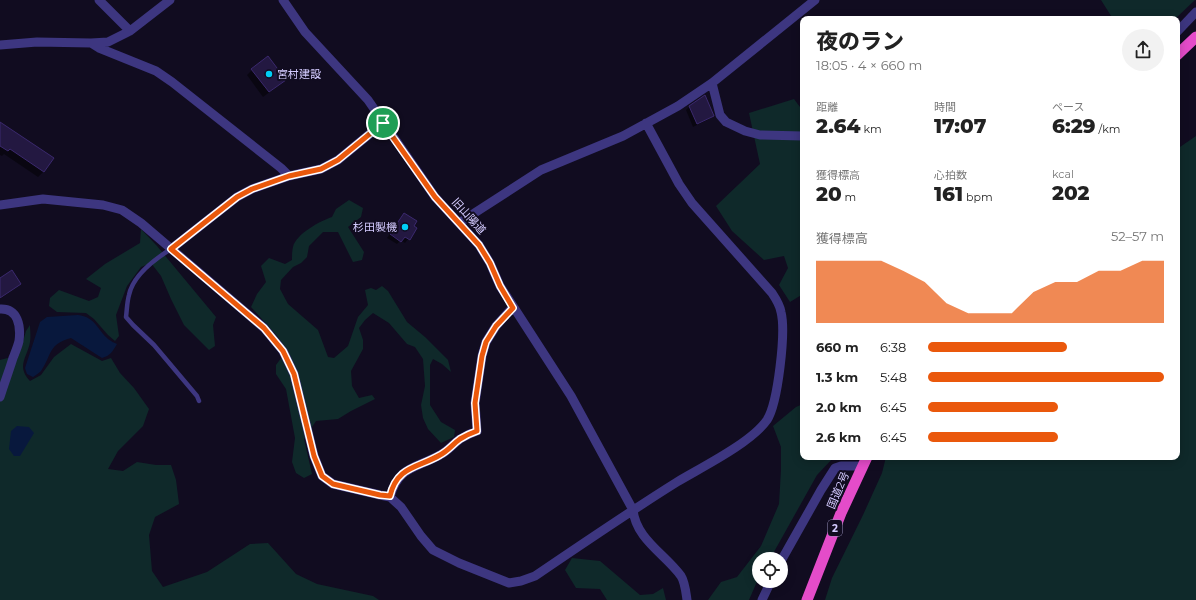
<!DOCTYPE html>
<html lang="ja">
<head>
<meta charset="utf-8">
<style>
  body { margin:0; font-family:Montserrat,"Noto Sans JP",sans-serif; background:#f2f2f2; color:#222; height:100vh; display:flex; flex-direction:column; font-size:15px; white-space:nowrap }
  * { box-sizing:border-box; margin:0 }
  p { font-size:13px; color:#767676 }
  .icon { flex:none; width:22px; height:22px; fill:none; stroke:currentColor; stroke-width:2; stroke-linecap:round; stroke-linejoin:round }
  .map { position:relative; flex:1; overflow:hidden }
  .drawer { position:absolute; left:800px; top:16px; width:380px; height:444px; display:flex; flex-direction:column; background:#fff; border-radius:8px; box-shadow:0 2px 10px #0003 }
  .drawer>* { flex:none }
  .controls { position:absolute; left:752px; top:552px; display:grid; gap:8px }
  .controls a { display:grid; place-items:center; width:36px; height:36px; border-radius:50%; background:#fff; box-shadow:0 2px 10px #0003; font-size:20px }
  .pin { position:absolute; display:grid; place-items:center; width:34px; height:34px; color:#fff; margin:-17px; border:2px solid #fff; border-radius:50%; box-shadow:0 1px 4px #0007 }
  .round { display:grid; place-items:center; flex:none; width:42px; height:42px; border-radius:21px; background:#f2f2f2 }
  .summary { display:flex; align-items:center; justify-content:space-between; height:68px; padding:0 16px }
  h1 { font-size:22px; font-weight:800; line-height:30px }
  .stats { display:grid; grid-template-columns:repeat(3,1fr); gap:6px; height:68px; padding:4px 16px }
  .stats div { display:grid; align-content:center }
  .stats b { font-size:20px; font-weight:800 }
  .stats small { font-size:11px; font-weight:400 }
  .stats p { font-size:11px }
  .chart { height:112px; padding:8px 16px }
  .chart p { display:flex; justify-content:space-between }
  .chart svg { width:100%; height:72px; margin-top:4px; fill:#ea580c; opacity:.7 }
  ul { padding:0 16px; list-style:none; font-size:13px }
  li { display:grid; grid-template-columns:64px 48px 1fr; align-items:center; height:30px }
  li i { height:10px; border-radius:5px; background:#ea580c }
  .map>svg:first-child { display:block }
  .green { fill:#0f292a }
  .water { fill:#08183d }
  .shadow { fill:#0007 }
  .building { fill:#231841; stroke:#3b296e }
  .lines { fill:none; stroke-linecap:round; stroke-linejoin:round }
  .service { stroke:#3d3680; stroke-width:4.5 }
  .minor { stroke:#3d3680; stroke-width:9 }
  .trunk { stroke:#e44cc9; stroke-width:11 }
  .route-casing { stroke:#fff; stroke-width:8 }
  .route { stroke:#ea580c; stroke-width:5 }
  .poi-dot { fill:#00cef6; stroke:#110c20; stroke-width:1.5 }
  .labels { text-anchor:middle; stroke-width:4; stroke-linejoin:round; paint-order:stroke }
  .shield { fill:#110c20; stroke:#9a92bc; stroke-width:1 }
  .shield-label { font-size:10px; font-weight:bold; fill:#d4cbff }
  .poi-label { font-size:11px; fill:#d4cbff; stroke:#110c20; text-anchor:start }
  .street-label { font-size:11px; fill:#d4cbff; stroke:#110c20 }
</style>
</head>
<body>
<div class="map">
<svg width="1196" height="600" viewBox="0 0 1196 600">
  <rect width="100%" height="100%" fill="#110c20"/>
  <path class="green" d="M1101 0H1195L1175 19H1113Z
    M794 99 803 111V294L790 302 779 285 788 268 784 256 764 260 732 231 716 206 760 164 749 113Z
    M1196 136V600H825L832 578 863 515 882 473 886 457H1177V149Z
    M349 200 363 208 361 217 348 227 364 252 362 260 353 262 338 232H323L309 246 307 257 301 263 293 267 281 280 280 289 288 304 318 330 328 357 334 358 348 346 358 317 368 305 365 290 371 288 376 290 382 286 388 291 407 322 425 337 448 360 451 372 442 364 433 359 430 365V405L441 422 455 430 454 437 441 443 428 429 423 418 421 405 425 386 423 359 415 347 407 344 389 323 373 313 365 320 359 328 363 340V349L351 371 352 386 359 398 372 395 375 399 351 411 338 419 316 421 304 439 312 474 304 478 296 473 292 462 295 438 286 389 276 374V365L287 350 277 336 251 307 257 294 266 282 261 266 269 258 285 264 292 260C292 256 292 251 293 247 296 234 320 221 332 217L336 209Z
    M141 229 157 246 216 317 213 325 215 346 209 350 184 325 171 299 161 276 151 263 141 267 127 286 116 315 119 336 115 341 108 335 94 319 86 313 57 312 49 306 50 298 59 290 89 301 98 297 101 288 86 279 105 264 140 243Z
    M30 325C30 330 31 336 30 342 27 358 16 366 30 381L41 375 54 357 71 344 102 361 111 358 120 373 134 388 149 409 143 426 118 451 108 469 123 471 137 462 156 465H171L176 480 179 504 155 517 149 535 152 571 163 587 207 572 250 544 268 543 296 574 317 584 373 596 379 600H0V360L19 355 26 331Z
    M803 404V457H834L817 475 770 559H759V577L749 600H708L721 582 737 577 761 546 779 504 781 470V447L773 426 796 407Z
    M572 558 600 561 640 595 653 594 663 588 666 600H607L600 589 576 588 565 570Z"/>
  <path class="water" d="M78 315C95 317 97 329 108 339 111 341 114 343 117 344 113 351 110 356 102 358L71 338C48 344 52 355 41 371 39 373 36 375 33 377L27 374 25 368 40 322 47 317Z
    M17 426 29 427 34 433 20 456H14L9 449 11 431Z"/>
  <path class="shadow" d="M252 70 279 85 263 97 247 75Z
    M689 107 713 116 709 119 693 127 686 110Z
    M0 123 44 171 38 177 4 154 2 156 0 155Z
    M404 214 413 226 416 229 405 243 401 240 397 244 387 238Z
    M0 279 20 284 14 289 0 299Z"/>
  <path class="building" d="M268 56 286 80 269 92 251 69Z
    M705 95 714 116 697 124 689 106Z
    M0 122 54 158 44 172 10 149 8 151 0 146Z
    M404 213 417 221 414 226 417 228 410 240 405 237 401 242 390 234Z
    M12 270 21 284 0 298V278Z"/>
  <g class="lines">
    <path class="service" d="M171 249C155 259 133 275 129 295 127 302 127 309 126 317L133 325 154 345 197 396 199 401"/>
    <path class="minor" d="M99 0 130 31
      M283 0 305 32 368 100 435 197 479 245 490 263 500 286 571 396 633 510C636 539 665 554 681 576 685 582 686 593 687 600
      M1177 32 1196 12
      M91 43 99 48 156 71 172 82 281 168 289 176
      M0 45 37 42 91 43 108 42 130 31 170 0
      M712 83 720 115 726 122 745 131 760 135 803 136
      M0 205 43 199 103 205 122 210 141 223 264 328 283 351 294 374 314 456 322 476 333 484 380 495 390 497 401 507 421 536 433 550 459 563 509 583 521 581 535 576C582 544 629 512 677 482 702 467 751 443 767 420 778 403 786 332 781 312 780 305 776 299 772 293L692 203 679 184 646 123
      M459 223 541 170 623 136 678 106 712 83 815 0
      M171 249 237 197 252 189 289 176 321 169 338 160 383 123
      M0 309C18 308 21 326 19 341 18 346 15 353 13 358 9 371 4 384 0 397
      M390 497C398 466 417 468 440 455 448 451 453 444 460 439 465 436 471 433 477 431L475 403 482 356 486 342 496 326 513 307
      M781 561 821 490 835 468 841 466H862
      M762 600 771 581"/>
    <path class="trunk" d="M1177 55 1196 37
      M807 600 841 513 867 457"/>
  </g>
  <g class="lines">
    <defs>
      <path id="route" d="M383 123 435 197 479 245 490 263 500 286 513 308 496 326 486 342 482 356 475 403 477 431C471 433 465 436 460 439 453 444 448 451 440 455 418 468 397 466 390 496L380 495 333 484 322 476 314 456 294 374 283 351 264 328 171 249 237 197 252 189 289 176 321 169 338 160Z"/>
    </defs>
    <use href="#route" class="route-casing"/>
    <use href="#route" class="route"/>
  </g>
  <g class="poi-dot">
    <circle cx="269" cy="74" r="4"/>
    <circle cx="405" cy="227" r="4"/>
  </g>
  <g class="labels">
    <rect class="shield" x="828" y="520" width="14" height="16" rx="3"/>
    <g class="shield-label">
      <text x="835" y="532">2</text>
    </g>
    <g class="poi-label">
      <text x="277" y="78">宮村建設</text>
      <text x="397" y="231" text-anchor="end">杉田製機</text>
    </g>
    <g class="street-label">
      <text transform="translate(469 216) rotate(48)" y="4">旧山陽道</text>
      <text transform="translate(838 490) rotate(-67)" y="4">国道2号</text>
    </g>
  </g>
</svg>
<div class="controls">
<a><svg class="icon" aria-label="locate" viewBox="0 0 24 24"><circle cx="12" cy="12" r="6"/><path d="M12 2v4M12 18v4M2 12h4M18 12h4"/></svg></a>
</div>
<div class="pin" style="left:383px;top:123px;background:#1e9e55"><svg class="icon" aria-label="arrive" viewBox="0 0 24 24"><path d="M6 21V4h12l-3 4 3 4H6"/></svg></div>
<section class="drawer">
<div class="summary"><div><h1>夜のラン</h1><p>18:05 · 4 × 660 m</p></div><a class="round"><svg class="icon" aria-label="share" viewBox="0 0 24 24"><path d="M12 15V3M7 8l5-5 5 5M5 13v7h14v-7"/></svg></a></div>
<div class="stats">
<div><p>距離</p><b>2.64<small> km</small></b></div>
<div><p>時間</p><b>17:07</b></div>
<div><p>ペース</p><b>6:29<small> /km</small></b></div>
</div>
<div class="stats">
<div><p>獲得標高</p><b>20<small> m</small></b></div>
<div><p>心拍数</p><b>161<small> bpm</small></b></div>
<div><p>kcal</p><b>202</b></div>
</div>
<div class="chart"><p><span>獲得標高</span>52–57 m</p>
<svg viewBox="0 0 160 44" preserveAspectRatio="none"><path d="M0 44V6L10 6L20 6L30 6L40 12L50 19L60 32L70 38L80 38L90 38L100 25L110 19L120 19L130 12L140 12L150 6L160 6V44z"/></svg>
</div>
<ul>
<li><b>660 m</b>6:38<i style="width:59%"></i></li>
<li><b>1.3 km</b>5:48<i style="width:100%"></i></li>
<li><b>2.0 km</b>6:45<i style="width:55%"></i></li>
<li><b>2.6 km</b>6:45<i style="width:55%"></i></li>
</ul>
</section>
</div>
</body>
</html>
